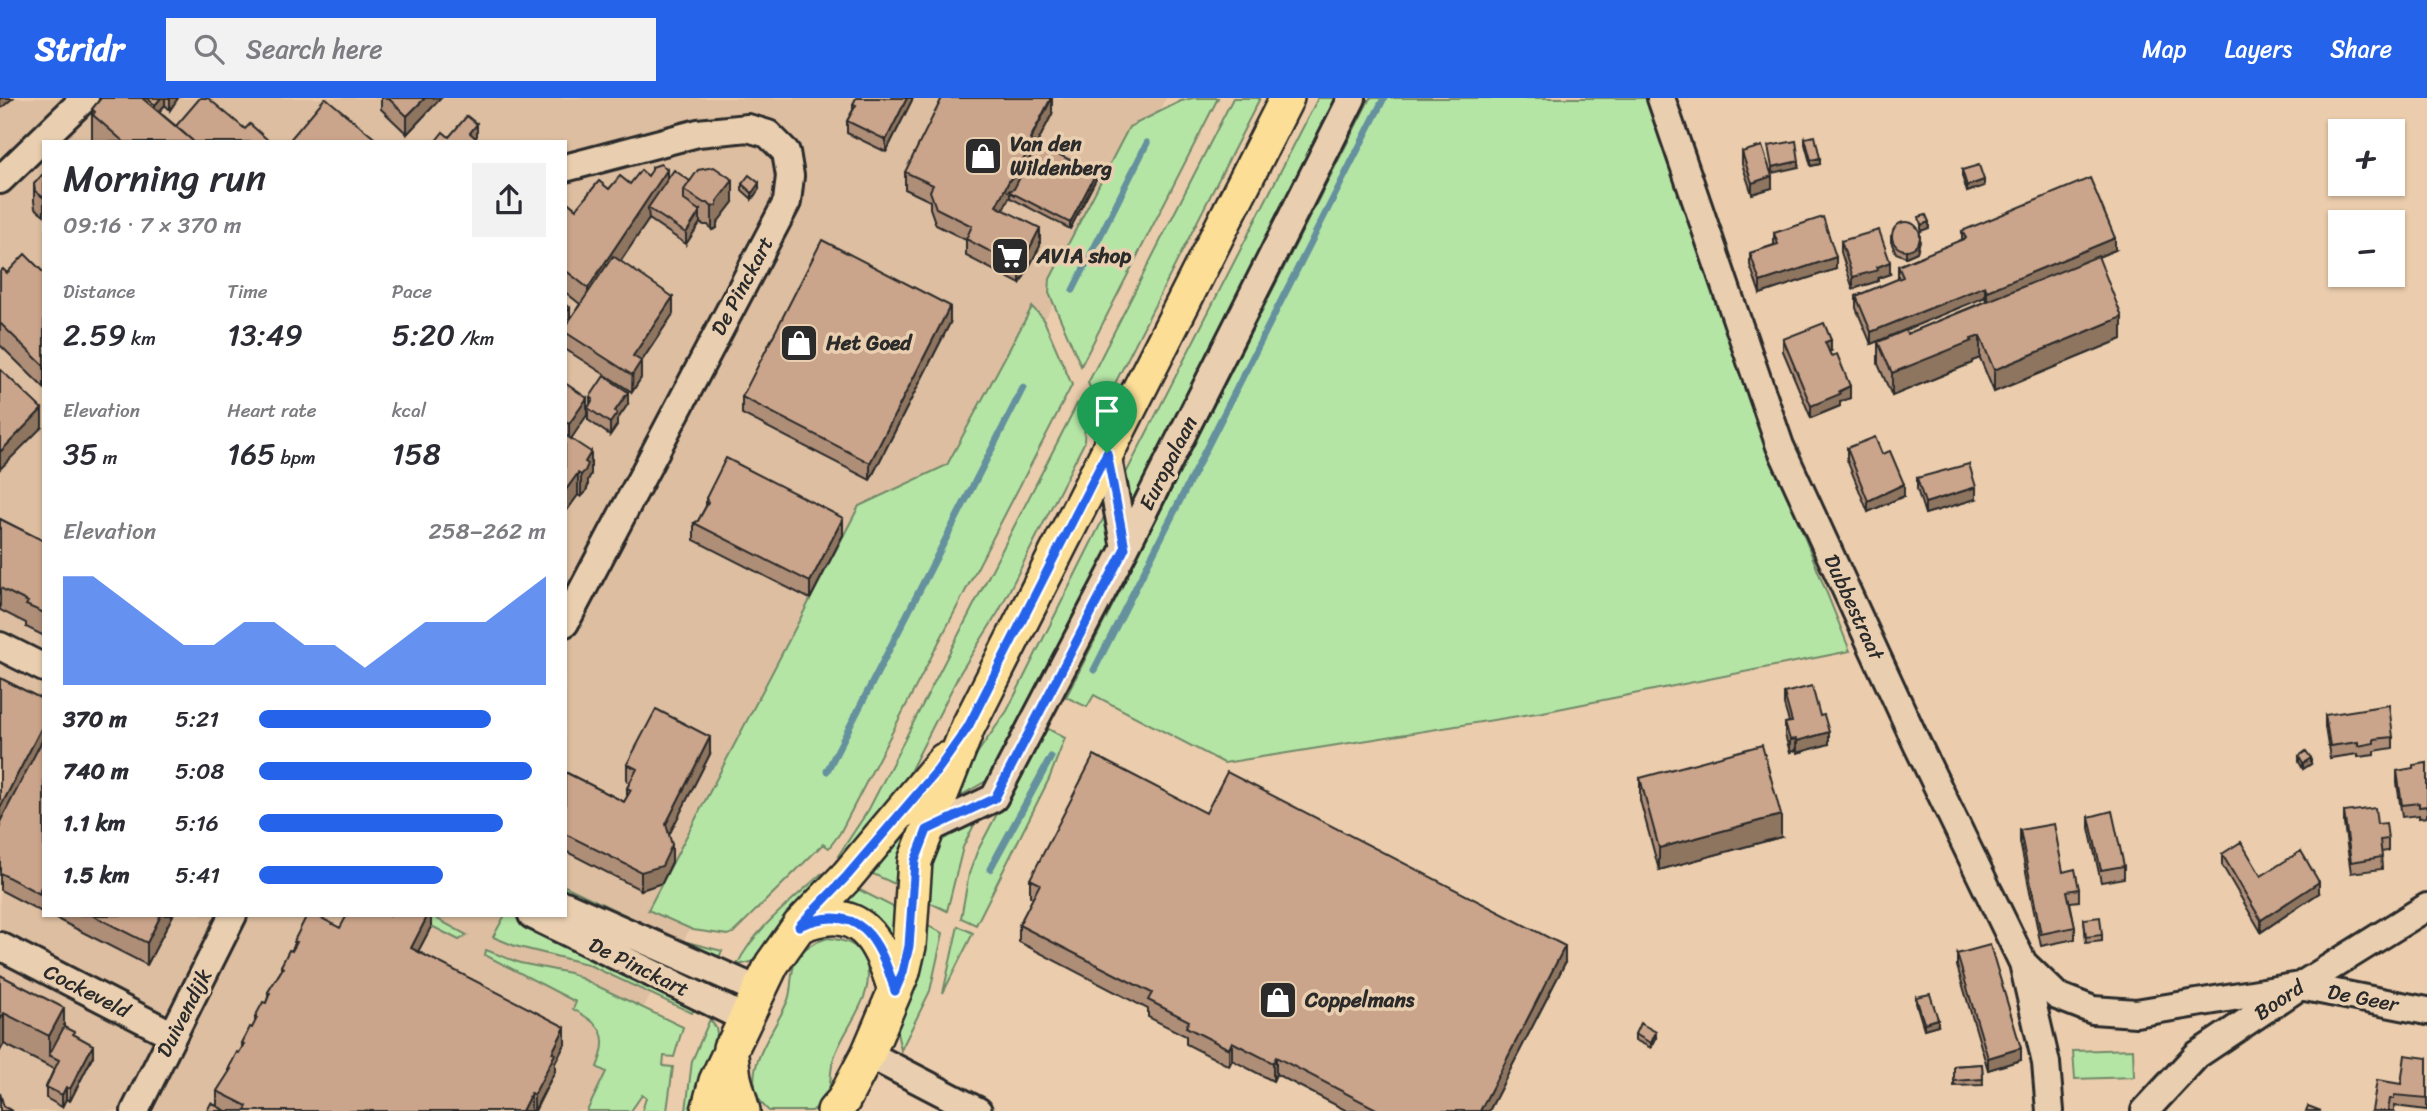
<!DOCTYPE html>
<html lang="en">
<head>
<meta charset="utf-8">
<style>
  body { margin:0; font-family:Sriracha,sans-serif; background:#f2f2f3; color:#2b2b33; height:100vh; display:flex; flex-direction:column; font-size:26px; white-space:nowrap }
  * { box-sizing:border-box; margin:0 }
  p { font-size:23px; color:#7c7c81 }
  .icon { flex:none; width:38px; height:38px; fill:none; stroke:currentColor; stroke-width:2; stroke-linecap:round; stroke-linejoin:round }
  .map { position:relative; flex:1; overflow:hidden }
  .side { position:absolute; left:42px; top:42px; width:525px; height:777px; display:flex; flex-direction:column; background:#fff; border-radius:0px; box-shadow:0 2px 5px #0004 }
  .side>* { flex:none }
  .buttons { position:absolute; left:2328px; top:21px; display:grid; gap:14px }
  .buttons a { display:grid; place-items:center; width:77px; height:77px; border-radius:0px; background:#fff; box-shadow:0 2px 5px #0004; font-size:35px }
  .pin { position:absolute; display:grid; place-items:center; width:60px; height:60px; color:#fff; margin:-72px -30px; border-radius:50% 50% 50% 0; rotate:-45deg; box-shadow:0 0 7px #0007 }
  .pin .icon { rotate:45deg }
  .round { display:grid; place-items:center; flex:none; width:74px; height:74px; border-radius:0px; background:#f2f2f3 }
  .head { display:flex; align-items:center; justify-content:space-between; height:119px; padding:0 21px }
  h1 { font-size:38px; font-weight:600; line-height:52px }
  .stats { display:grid; grid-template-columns:repeat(3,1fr); gap:10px; height:119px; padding:7px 21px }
  .stats div { display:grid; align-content:center }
  .stats b { font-size:30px; font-weight:600 }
  .stats small { font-size:19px; font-weight:400 }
  .stats p { font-size:19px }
  .chart { height:196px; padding:14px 21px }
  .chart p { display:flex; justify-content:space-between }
  .chart svg { width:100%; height:126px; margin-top:7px; fill:#2563eb; opacity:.7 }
  ul { padding:0 21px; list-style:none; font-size:23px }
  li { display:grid; grid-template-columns:112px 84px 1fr; align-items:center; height:52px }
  li i { height:18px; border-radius:9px; background:#2563eb }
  header { display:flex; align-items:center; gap:42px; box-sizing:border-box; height:98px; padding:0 35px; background:#2563eb; color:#fff }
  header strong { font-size:33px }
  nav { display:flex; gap:38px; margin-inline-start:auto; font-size:24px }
  .search { width:490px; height:63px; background:#f2f2f3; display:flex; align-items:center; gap:18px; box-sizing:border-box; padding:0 24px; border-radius:0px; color:#7c7c81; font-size:26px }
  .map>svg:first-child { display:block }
  .built { fill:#ddbea1; fill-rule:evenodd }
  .green { fill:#b5e5a5; stroke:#708868; stroke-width:2 }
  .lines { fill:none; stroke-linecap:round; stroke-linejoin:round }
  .stream { stroke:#65919e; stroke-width:7 }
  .minor-casing { stroke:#2b2b2b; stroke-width:32 }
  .major-casing { stroke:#2b2b2b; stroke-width:38 }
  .minor { stroke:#e9cfb0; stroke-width:26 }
  .major { stroke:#fcde96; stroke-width:33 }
  .wall { fill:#af8e78; stroke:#2b2b2b; stroke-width:2 }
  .shaded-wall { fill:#8e7461; stroke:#2b2b2b; stroke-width:2 }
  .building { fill:#cba58b; stroke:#2b2b2b; stroke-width:2 }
  .route-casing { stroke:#fff; stroke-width:14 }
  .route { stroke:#2563eb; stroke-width:9 }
  .labels { text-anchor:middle; stroke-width:7; stroke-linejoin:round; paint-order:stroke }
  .poi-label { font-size:21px; font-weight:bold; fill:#2b2b2b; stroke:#e9cfb0; text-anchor:start }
  .street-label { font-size:21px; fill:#2b2b2b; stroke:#e9cfb0 }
</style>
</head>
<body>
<header>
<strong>Stridr</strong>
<div class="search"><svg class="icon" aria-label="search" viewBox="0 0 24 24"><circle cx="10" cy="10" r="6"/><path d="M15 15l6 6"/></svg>Search here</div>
<nav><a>Map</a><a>Layers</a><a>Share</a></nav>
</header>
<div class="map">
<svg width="2427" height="1013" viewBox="0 0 2427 1013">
  <rect width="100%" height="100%" fill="#ebcdad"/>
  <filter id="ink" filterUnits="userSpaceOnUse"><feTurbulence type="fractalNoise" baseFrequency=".0143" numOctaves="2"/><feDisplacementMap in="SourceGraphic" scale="14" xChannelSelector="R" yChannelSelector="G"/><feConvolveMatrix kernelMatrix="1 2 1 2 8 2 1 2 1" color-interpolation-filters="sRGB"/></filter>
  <g filter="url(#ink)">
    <path class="built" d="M0 0H1166L951 393 630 932 597 1013H0ZM44 44H565V817H44Z"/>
    <path class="green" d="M1193 0H1218L1081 268 1049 195 1050 181 1129 29 1181 3Z
      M1233 0H1260L1101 313 1088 285Z
      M1318 0H1343L1132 417 1122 383Z
      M1370 0H1646L1788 398 1850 553 1543 614 1224 665 1094 597 1087 609 1066 599Z
      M1032 209 1043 220 1072 287 840 735 829 750 823 746 733 835 728 837 693 832 648 812 859 408 947 367Z
      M1077 306 1085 322 1084 345 999 513 960 575 890 713 850 763 838 758 869 711Z
      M1107 413 1114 443 993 679 953 702 966 671 1007 613Z
      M1043 628 1065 640 1049 681 976 827 961 820 969 776 977 754Z
      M923 701 906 791 862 771Z
      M972 721 976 723 963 749 947 813 920 800 935 745Z
      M826 775 834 779 756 863 737 867C755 830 792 803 821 776Z
      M848 786 905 815 901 852 834 803Z
      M565 788 675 841 722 853 716 865 565 797Z
      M410 817H430L467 837 459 842Z
      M505 817H519L685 899 697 906 692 915 587 866 515 848 493 839Z
      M920 824 943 835 930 893 901 952 895 926Z
      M958 828 973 835 943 895Z
      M828 840C843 842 857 845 864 860 880 896 844 927 834 960 826 984 838 994 812 1013H769C732 981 774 936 788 902 793 888 789 874 797 860 804 849 815 844 828 840Z
      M486 852 520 865 570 875 683 929 674 959 664 958 663 968 673 969 667 1013H642L646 1000 642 997 631 1013H587L606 974 597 969C611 936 601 927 573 911L576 904 485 857Z
      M710 921 716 930 718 941 702 1013H686L692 963Z
      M2133 951 2134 979 2075 981 2073 953Z"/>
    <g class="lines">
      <path class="stream" d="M1073 192 1147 45
        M1094 572 1384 0
        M827 673 1023 290
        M990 771 1051 659"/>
      <defs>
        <path id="minor" d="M1661 0 1780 348 1917 646 2023 865 2046 965 2050 1013
          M565 70 698 35 748 30 768 36 786 54 790 78 787 104 565 525
          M0 82 85 0
          M1107 355 1125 450
          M0 548 44 570
          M927 732 994 700 1125 450 1352 0
          M565 807 760 893
          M532 817 746 921
          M0 848 173 937
          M2023 865 2057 898 2093 912 2136 915 2300 888 2427 913
          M868 956 978 1013
          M135 1013 233 817
          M2145 1013 2197 957 2300 888 2427 809"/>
        <path id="major" d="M799 828C860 802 880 842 895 893
          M730 950 734 980 743 1013
          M708 1013 716 983 772 866 799 828 847 778 944 662
          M834 1013 843 1003 868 956 903 874 909 848 915 763 968 629 1287 0"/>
      </defs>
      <use href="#minor" class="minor-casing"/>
      <use href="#major" class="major-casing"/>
      <use href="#minor" class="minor"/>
      <use href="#major" class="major"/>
    </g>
    <path class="wall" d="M101 0H178L170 12 165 7 159 14 176 28 245 31 270 44H93L92 42V11Z
      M381 0H441L407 36 381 11Z
      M913 0 886 54 847 35V23L853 12V6Z
      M1052 16 1037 45 1096 81 1070 131 1009 99 1003 112 1040 148 1020 186 966 158V142L936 127 930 110V103L905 91V74Z
      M1805 40 1820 66 1811 68 1805 46Z
      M1742 54 1772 90 1752 96 1742 66Z
      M652 69 667 82 690 83 733 104 717 125V130L712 132 708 127H704L700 125 686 146 649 121 620 163 673 216 641 264V280L632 294 565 251V234L570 222 580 206 565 194V102L576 111 609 91 630 86 648 78 652 73Z
      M1962 72 1984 88 1967 94 1962 78Z
      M44 75V117L35 110 34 103V86Z
      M742 86 759 91 752 101 742 92Z
      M1962 133 2115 152 2098 159 2122 241 1994 294 1980 260 1972 263V265L1892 298 1878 266V244L1907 236 1986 203 1985 199 1871 246 1856 210V198L1898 181V168L1962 142Z
      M1774 135 1836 171 1760 196 1750 167V155L1774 147Z
      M1891 138 1920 142 1917 154 1906 159 1896 155 1891 144Z
      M1841 143 1890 176 1878 180V183L1853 191 1841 154Z
      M0 174 44 175V290L0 247Z
      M950 225 870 382 742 316V299Z
      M1783 241 1831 253 1829 254 1850 300 1840 304V308L1811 320 1783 253Z
      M565 285 587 317 571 340 591 376 588 382V388L585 395 581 399 578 397 565 415Z
      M590 299 628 306 617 322V327L610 337 588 322V310L590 307Z
      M1847 350 1904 398 1868 414 1847 362Z
      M1917 380 1976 401 1925 416 1917 391Z
      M706 400 843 437 810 501 694 442V425L698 423 706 408Z
      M0 421 44 443V538L26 529V525L0 512Z
      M0 580 44 602V815L0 792Z
      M1784 595 1820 618 1829 646 1797 655 1796 652 1790 654 1785 637V625L1789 624 1784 607Z
      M2325 617 2393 639V650L2374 653V657L2358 659V656L2330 660 2325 629Z
      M710 656 669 736 672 764 662 785 641 792 565 753V674L624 704 627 699V690L630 684 627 683V666Z
      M2299 658 2311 666 2303 671 2299 664Z
      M2427 665V719L2419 720V717L2402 719 2397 685V673L2413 671Z
      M1640 680 1781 739 1659 772 1640 702Z
      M2344 714 2377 726 2388 741V753L2381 754 2382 771 2351 775 2344 726Z
      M1206 715 1565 865 1489 1013H1347L1276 976 1273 983 1232 962 1229 968 1186 946V938L1148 919V911L1019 844V827L1033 800 1030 798V781Z
      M2089 719 2124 768V780L2101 784 2089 730Z
      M2020 732 2063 774 2079 791V803L2070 804 2075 829V841L2041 848 2020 744Z
      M2222 756 2261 778 2319 795 2261 834 2222 767Z
      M49 817H173L147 867Z
      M431 817V829L418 853 565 946 555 965V973L535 1013 531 1012V1013H207L217 1008V993L229 975V970L242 950V945L252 930 255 925V919L266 905 268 899V894L281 873V868L294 848V843L340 830Z
      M2084 821 2102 837V843L2086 845Z
      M1957 856 2021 962 1988 972 1957 868Z
      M0 877 74 937 93 958 70 1003 66 1001 62 1009 46 1000V989L54 971 4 946Z
      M1916 899 1938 927 1924 931 1916 905Z
      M1635 936 1656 940 1651 950 1635 942Z
      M2427 960V1012L2394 1008V1013H2372Z
      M1982 966 1983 987 1954 988V968Z"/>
    <path class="shaded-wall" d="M0 0H13L0 11Z
      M161 0H165V7L155 18V7Z
      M170 0H178L170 12Z
      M425 0H441L407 36V18Z
      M907 0H913L886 54V42Z
      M1052 0V16L1032 55V62L1014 97 1010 94V98L996 125V108Z
      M477 26V38L472 44 470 35Z
      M1820 60V66L1811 68V62Z
      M1799 63V69L1772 75V69Z
      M667 72V94L648 110 649 121 588 212V190Z
      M1096 75V81L1070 131V125Z
      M1772 78V90L1752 96V85Z
      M733 82V104L717 125V130L712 132V109Z
      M1984 82V88L1967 94V88Z
      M759 85V91L752 101V95Z
      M700 113V125L686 146V135Z
      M1929 124V130L1921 133V127Z
      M1040 130V148L1020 186V169Z
      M1920 136V142L1917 154 1906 159V153Z
      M2115 140V152L1987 204V193Z
      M1836 159V171L1760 196V184Z
      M1890 164V176L1878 180V183L1853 191V179Z
      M1985 188V199L1871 246V234Z
      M673 199V216L641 264V280L632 294 633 258Z
      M950 208V225L870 382V365Z
      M570 210V227L565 232V215Z
      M2122 219V241L1994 294V272Z
      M1980 238V260L1972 263V265L1892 298V275L1971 241Z
      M1831 242V253L1825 256V244Z
      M1850 288V300L1840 304V308L1811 320V308Z
      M628 294V306L617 322V327L610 337V325L615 313Z
      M587 300V317L569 344V326Z
      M42 311V329L0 371V354Z
      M591 354V376L588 382V388L585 395 581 399V377L585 364Z
      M578 375V397L565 415V393Z
      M1904 386V398L1868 414V403Z
      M1976 389V401L1925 416V405Z
      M843 420V437L810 501V484Z
      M44 625V656L0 741V710Z
      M1829 634V646L1797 655V643Z
      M710 639V656L666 743V726Z
      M1796 641V652L1790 654V642Z
      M2311 660V666L2303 671V665Z
      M1781 717V739L1659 772V750Z
      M672 747V764L662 785 641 792V774Z
      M2319 784V795L2261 834V822Z
      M161 817H173L147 867V845Z
      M428 817H431V829L411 867V850Z
      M1565 848V865L1489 1013H1480Z
      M64 910V941L49 957V938Z
      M4 915V946L0 953V922Z
      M1938 921V927L1924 931V925Z
      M565 929V946L555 965V973L534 1013V997L552 955Z
      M1656 934V940L1651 950V945Z
      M1232 944V962L1229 968V951Z
      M93 947V958L70 1003V991Z
      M2021 950V962L1988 972V960Z
      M1276 959V976L1273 983V965Z
      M66 989V1001L62 1009V997Z
      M531 995V1013H522Z"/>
    <path class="building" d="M101 0H142L194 44H124L93 17 95 14 92 11Z
      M147 0H161L155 7Z
      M200 0H208L245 31 250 26 270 44H194L176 28Z
      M325 0H326L379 44H288Z
      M388 0H425L407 18Z
      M856 0H907L886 42 847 23 856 7 853 6Z
      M942 0H1051L1030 41 1032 45 1014 80 1010 81 996 108 1040 130 1020 169 966 141 972 128 936 110 930 93 933 87 905 74Z
      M467 18 477 26 470 35 480 44H435L443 34 449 39Z
      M1815 38 1820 60 1811 62 1805 40Z
      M1796 43 1799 63 1772 69 1768 48Z
      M1034 44 1096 75 1070 125 1008 93 1014 91 1032 56V49Z
      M1762 48 1772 78 1752 85 1742 54Z
      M661 66 667 72 588 190 565 172V102L576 111 599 83 609 91 620 78 630 86 641 72 648 78 652 72V69Z
      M1979 67 1984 82 1967 88 1962 72Z
      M714 69 733 82 717 103V107L712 109 708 105H704L684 92 698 72Z
      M674 72 690 83 684 92V102L700 113 686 135 648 110Z
      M44 75V100L35 93 34 86Z
      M749 77 759 85 752 95 742 86Z
      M2090 80 2115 140 1987 193 1985 188 1871 234 1856 198 1903 179 1898 168 1966 140 1962 133Z
      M1926 117 1929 124 1921 127 1919 119Z
      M1823 119 1836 159 1760 184 1750 155 1778 146 1774 135Z
      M1892 138a14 14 0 1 1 28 0a14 14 0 1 1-28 0Z
      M1879 132 1890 164 1877 169 1878 172 1853 179 1841 143Z
      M822 142 950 208 870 365 742 299Z
      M25 156 44 175V268L0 225V174L3 171 7 175Z
      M613 158 673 199 633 258 641 263 632 277 565 234V229Z
      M2098 158 2122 219 1994 272 1980 238 1971 241 1972 243 1892 275 1878 244 1906 232 1907 236Z
      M565 206 570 210 565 215Z
      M1824 225 1831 242 1825 244 1831 258 1837 256 1850 288 1839 293 1840 296 1811 308 1783 241Z
      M0 271 42 311 0 354Z
      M604 278 628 294 615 313 617 315 610 325 588 310 593 301 590 299Z
      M565 285 587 300 569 326 565 324Z
      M565 337 591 354 585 364 588 366 585 373 581 377 578 375 565 393Z
      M1875 339 1882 356 1890 353 1904 386 1868 403 1847 350Z
      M726 360 843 420 810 484 694 425 698 423 708 405 706 400Z
      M1969 366 1976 389 1925 405 1917 380Z
      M0 421 44 443V515L26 507 28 504 0 490Z
      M0 580 44 602V625L0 710Z
      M1812 588 1820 618 1824 617 1829 634 1797 643 1796 641 1790 642 1785 625 1792 624 1784 595Z
      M2389 607 2393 639 2374 641V645L2358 648V644L2330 648 2325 617Z
      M656 611 710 639 666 726 672 747 662 768 641 774 565 736V674L624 704 631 692 627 690 637 671 627 666Z
      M44 639V784L40 791V796L0 775V724Z
      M1762 647 1781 717 1659 750 1640 680Z
      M2306 653 2311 660 2303 665 2299 658Z
      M1094 657 1206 715 1227 674 1565 848 1480 1013H1380L1276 959 1273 965 1232 944 1229 951 1186 929 1189 923 1148 902 1152 895 1019 827 1040 786 1030 781Z
      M2427 665V708L2419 709V705L2402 707 2397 673 2413 670V667Z
      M2375 710 2377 726 2386 725 2388 741 2380 742 2382 759 2351 764 2344 714Z
      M2112 713 2124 768 2101 772 2089 719Z
      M2054 726 2063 774 2075 771 2079 791 2067 793 2075 829 2041 836 2020 732Z
      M2241 744 2261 778 2301 753 2319 784 2261 822 2222 756Z
      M92 817H161L147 845Z
      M307 817H316L340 830 347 817H428L411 850 565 929 552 955 555 956 534 997 531 995 522 1013H245L247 1008 217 993 231 971 229 970 237 954 239 955 244 946 242 945 250 929 252 930 257 920 255 919 263 904 266 905 270 895 268 894 283 870 281 868 289 852 292 853 297 844 294 843Z
      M2100 819 2102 837 2086 839 2084 821Z
      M1990 847 2021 950 1988 960 1957 856Z
      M0 877 64 910 49 938 4 915 0 922Z
      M1930 896 1938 921 1924 925 1916 899Z
      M1640 925 1656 934 1651 945 1635 936Z
      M64 929 74 934 73 936 93 947 70 991 66 989 62 997 46 989 59 962 49 957Z
      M2405 957 2427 960V1000L2394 997V1001H2390L2388 1013H2372L2377 982 2401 986Z
      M1982 966 1983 981 1954 983V968Z
      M0 995 4 1009 13 1013H0Z
      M211 1005 226 1013H207Z
      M2308 1008 2321 1013H2306Z"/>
  </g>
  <g class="lines" filter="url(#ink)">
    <defs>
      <path id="route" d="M1107 355 1125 450 995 700 927 732 915 763 909 848 903 874 895 893C880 842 860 802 799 828L847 778 937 673 968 629Z"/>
    </defs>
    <use href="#route" class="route-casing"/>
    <use href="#route" class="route"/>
  </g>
  <defs>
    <symbol id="shop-square" viewBox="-11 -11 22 22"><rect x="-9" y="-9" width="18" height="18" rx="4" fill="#2b2b2b" stroke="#e9cfb0"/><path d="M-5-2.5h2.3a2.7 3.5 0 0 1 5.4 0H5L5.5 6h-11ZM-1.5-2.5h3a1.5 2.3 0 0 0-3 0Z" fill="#fff"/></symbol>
    <symbol id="supermarket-square" viewBox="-11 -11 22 22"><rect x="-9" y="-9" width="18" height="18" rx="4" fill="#2b2b2b" stroke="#e9cfb0"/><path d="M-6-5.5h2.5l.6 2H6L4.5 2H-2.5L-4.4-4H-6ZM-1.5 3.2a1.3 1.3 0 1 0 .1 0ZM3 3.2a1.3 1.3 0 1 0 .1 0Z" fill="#fff"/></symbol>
  </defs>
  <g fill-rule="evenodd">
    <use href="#shop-square" x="961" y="36" width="44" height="44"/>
    <use href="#supermarket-square" x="988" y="136" width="44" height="44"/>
    <use href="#shop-square" x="777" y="223" width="44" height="44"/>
    <use href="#shop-square" x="1256" y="880" width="44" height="44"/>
  </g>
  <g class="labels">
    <g class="poi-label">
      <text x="1010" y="53">Van den<tspan x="1010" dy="24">Wildenberg</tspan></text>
      <text x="1037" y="165">AVIA shop</text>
      <text x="826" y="252">Het Goed</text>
      <text x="1305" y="909">Coppelmans</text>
    </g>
    <g class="street-label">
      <text transform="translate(742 188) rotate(-62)" y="7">De Pinckart</text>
      <text transform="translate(1168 365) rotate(-63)" y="7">Europalaan</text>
      <text transform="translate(1854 509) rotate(65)" y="7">Dubbestraat</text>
      <text transform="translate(639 869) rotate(26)" y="7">De Pinckart</text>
      <text transform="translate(87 893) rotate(27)" y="7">Cockeveld</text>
      <text transform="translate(2363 900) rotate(11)" y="7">De Geer</text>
      <text transform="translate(2279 902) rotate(-34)" y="7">Boord</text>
      <text transform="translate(184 915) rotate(-63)" y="7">Duivendijk</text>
    </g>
  </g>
</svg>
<div class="buttons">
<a>+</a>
<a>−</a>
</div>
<div class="pin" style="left:1107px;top:355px;background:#1e9e55"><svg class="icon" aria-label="arrive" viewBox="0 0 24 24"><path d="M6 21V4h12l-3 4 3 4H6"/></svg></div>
<section class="side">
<div class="head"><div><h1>Morning run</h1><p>09:16 · 7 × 370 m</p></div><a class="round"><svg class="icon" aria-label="share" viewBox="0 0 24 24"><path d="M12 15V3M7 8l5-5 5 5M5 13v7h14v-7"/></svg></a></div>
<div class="stats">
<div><p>Distance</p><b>2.59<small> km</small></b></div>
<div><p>Time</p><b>13:49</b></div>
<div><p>Pace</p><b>5:20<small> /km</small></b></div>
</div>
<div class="stats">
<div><p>Elevation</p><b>35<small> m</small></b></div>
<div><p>Heart rate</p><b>165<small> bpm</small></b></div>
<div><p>kcal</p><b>158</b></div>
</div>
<div class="chart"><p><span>Elevation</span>258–262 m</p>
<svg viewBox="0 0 160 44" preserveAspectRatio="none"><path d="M0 44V6L10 6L20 14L30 22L40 30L50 30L60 22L70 22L80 30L90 30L100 38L110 30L120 22L130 22L140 22L150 14L160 6V44z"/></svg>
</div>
<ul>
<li><b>370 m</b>5:21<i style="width:81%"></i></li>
<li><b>740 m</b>5:08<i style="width:95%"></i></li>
<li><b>1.1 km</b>5:16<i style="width:85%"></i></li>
<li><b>1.5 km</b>5:41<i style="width:64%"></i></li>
</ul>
</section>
</div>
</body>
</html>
